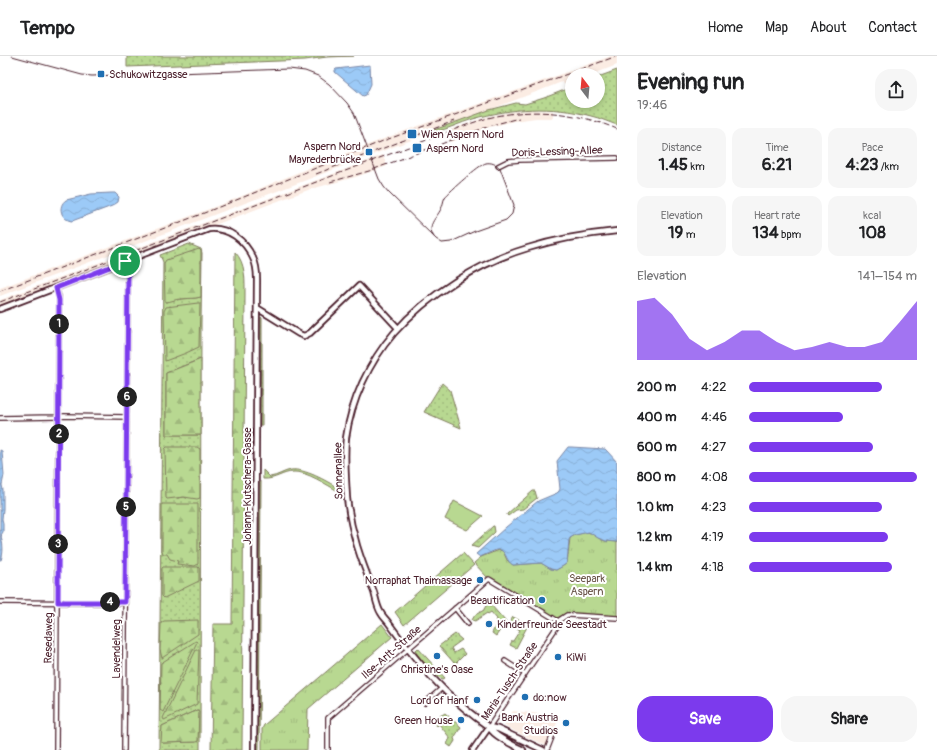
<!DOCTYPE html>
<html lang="en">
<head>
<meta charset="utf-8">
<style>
  body { margin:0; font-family:Pangolin,sans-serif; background:#f6f6f6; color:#202124; height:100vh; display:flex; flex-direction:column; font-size:15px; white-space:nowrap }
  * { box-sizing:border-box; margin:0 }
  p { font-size:13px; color:#757577 }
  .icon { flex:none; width:22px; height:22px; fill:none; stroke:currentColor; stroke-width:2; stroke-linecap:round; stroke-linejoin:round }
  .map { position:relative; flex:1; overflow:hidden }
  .details { display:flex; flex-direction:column; background:#fff; width:320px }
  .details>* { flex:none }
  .needle { width:26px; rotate:344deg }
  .buttons { position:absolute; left:565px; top:12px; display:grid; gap:8px }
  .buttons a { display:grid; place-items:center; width:40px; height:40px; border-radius:50%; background:#fff; box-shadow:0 2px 6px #0003; font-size:20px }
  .pin { position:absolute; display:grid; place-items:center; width:34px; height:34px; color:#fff; margin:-17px; border:2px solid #fff; border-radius:50%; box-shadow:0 1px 4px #0007 }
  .km { position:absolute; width:20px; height:20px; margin:-10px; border-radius:50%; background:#222; color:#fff; font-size:11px; line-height:20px; text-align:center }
  .round { display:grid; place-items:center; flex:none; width:42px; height:42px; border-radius:16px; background:#f6f6f6 }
  .summary { display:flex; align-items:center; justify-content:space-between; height:68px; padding:0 20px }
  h1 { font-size:22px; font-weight:800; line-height:30px }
  .figures { display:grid; grid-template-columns:repeat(3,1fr); gap:6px; height:68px; padding:4px 20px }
  .figures div { display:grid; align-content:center; border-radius:10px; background:#f6f6f6; text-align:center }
  .figures b { font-size:17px; font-weight:800 }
  .figures small { font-size:11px; font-weight:400 }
  .figures p { font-size:11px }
  .chart { height:112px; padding:8px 20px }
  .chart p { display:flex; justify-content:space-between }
  .chart svg { width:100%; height:72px; margin-top:4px; fill:#7c3aed; opacity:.7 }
  .button { display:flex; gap:8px; margin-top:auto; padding:8px 20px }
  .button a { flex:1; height:46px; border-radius:16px; background:#7c3aed; color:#fff; font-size:16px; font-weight:800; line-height:46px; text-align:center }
  .button a+a { background:#f6f6f6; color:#202124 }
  ul { padding:0 20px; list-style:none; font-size:13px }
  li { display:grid; grid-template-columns:64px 48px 1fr; align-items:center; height:30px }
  li i { height:10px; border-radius:5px; background:#7c3aed }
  header { display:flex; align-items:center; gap:24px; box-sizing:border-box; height:56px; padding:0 20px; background:#fff; border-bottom:1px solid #e0e0e0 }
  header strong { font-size:19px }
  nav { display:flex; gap:22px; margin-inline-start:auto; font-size:14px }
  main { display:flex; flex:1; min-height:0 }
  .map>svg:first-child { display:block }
  .built { fill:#fbece3 }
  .grass { fill:url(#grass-dots); stroke:#817c5e; fill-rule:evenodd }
  .forest { fill:url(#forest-firs); stroke:#817c5e }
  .park { fill:url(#park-tufts); stroke:#817c5e }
  .garden { fill:#b8d891; stroke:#817c5e }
  .water { fill:url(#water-waves); stroke:#7b86a5 }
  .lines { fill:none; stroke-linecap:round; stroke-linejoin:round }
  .minor-casing { stroke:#4a1f2b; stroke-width:6 }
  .tertiary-casing { stroke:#4a1f2b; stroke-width:8 }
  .minor { stroke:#fff; stroke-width:3.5 }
  .tertiary { stroke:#fff; stroke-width:4.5 }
  .tram { stroke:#4a1f2b; stroke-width:1 }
  .rail { stroke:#4a1f2b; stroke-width:1; stroke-dasharray:6 3; stroke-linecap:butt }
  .route-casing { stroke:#fff; stroke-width:8 }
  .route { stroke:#7c3aed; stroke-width:5 }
  .poi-dot { fill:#1f6fb2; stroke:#fff; stroke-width:1.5 }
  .labels { text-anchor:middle; stroke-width:4; stroke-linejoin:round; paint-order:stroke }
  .poi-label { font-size:11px; fill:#4a1f2b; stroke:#fff; text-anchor:start }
  .street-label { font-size:11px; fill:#4a1f2b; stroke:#fff }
  .park-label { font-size:11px; fill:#6b564a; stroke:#fff }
</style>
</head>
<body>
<header>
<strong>Tempo</strong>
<nav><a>Home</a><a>Map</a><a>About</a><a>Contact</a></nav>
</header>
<main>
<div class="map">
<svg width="617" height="694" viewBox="0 0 617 694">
  <defs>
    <pattern id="grass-dots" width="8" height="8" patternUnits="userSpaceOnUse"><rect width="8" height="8" fill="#b8d891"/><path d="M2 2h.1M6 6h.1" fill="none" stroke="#a0b97d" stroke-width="1.8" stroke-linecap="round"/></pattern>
    <pattern id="forest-firs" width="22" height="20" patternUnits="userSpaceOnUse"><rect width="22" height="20" fill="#b8d891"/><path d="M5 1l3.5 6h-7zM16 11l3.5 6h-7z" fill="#a0b97d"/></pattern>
    <pattern id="park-tufts" width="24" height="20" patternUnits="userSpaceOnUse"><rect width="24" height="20" fill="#b8d891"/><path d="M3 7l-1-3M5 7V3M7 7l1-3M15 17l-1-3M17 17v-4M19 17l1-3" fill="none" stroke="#a0b97d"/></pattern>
    <pattern id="water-waves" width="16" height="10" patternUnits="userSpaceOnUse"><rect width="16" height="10" fill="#9ccaf7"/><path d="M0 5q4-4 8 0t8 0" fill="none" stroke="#88add4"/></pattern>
  </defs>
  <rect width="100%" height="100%" fill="#fff"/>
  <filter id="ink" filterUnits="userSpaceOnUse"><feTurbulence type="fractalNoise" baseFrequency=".025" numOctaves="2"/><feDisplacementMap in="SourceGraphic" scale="8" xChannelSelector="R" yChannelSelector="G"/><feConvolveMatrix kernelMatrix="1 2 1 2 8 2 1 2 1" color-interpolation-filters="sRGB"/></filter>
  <g filter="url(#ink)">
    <path class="built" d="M611 0H617V9L591 19H572V26L565 29 562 26 409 85 0 240V232L230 145 320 107 407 74Z
      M530 54 553 55V62H536L514 65 490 71 451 86 447 75 486 61 510 56Z
      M383 99 387 110 356 121 311 133 286 142 0 250V244Z
      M513 655 560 660 547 690 516 676 504 669Z"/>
    <path class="grass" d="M127 0H354L327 1 305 4 127 11Z
      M617 14V69C608 66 600 62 591 60 551 49 512 52 473 63 460 67 448 73 435 76L434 74 489 54 516 47 525 48 544 42 572 31V45H598V21Z
      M189 188 201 193 202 197 201 267 200 694H159L163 206 160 199ZM199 193 201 196V241C193 243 183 242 177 244ZM200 303 201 379H166V317ZM200 394 187 442 184 441 177 442ZM197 654H198V685L196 686 163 687 162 670Z
      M261 261 262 262V369H260Z
      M442 327 450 334 461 372 424 356Z
      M263 414 270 421C278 420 284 415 291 414 304 412 327 425 338 432V435C327 429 306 415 294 416 282 416 276 424 263 423Z
      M260 426H261L259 694H257Z
      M533 435H535L537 442 523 453 516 454 508 460 507 459V458Z
      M493 470H494L495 476 478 492 471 490Z
      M513 561 528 569 516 592 510 589 512 585H513L520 574 509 567Z
      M455 578 462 584 451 592 454 597 461 593 465 598 455 608 439 590Z
      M445 657 461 671 454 682 455 685 451 691 447 688 450 682 439 668 437 670 434 666 436 665 437 666 438 665 437 663 441 659H442Z"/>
    <path class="forest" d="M199 193 201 195V241C194 243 188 242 181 243 175 243 171 246 165 246L164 207 166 204Z
      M235 196C246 207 245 225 245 239L242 694H211L213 568H232Z
      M198 247H200L199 291 186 297 165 305 164 255 166 251Z
      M201 303V379H166V317Z
      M167 391H197L200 393V442L197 443 184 441 167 443 166 442 165 393Z
      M162 448H198V508L195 510 177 508 178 505 170 503 167 498H163L162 494Z
      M163 511H198L199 512V525L164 542 162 540V512Z
      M198 564V578L162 602 160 594 161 567 164 565Z
      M196 585 197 586 163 656 160 654 161 607Z
      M196 594H199L197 648 164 664 163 662Z
      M197 654 199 655 198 685 196 686 163 687 161 686 162 670Z"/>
    <path class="park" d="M587 476C592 477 595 480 600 483 605 486 611 485 617 486V560L566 557 557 562 492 522 487 521 474 507 481 501 499 494 503 495 507 504 513 509 541 507 551 513 556 514 563 510 567 507 570 482 575 479Z
      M463 497 474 509 404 569 395 556Z
      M488 547 491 549 506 566 496 580 492 577 497 567 496 566 497 563 491 556 488 558 487 557 475 565 472 564 475 559 484 554V553Z
      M382 568 392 581 308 653 307 694H262V673L264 669Z"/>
    <path class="garden" d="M454 445 483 460 467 474 445 463Z
      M418 592 445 622 443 623C433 620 421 604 415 595Z"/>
    <path class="water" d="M370 9 371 28 366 39 363 40 335 16V14L336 13Z
      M111 137H115L119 141 118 146 112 150 72 165C61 164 57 150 66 144L91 138Z
      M568 391H571L605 393 607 395 617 406V486L606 485 598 482 589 476 575 479 570 482 569 484 567 507 563 510 556 514 551 513 541 507 513 509C506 505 507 498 501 494H496L480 501 476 498 506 471 538 445 557 437 559 435 560 433 557 405Z
      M0 394 2 395 4 419 2 429 3 434V453L2 463 3 467V476L1 479 2 480H1C3 488 4 496 1 504H0V432L1 428H0Z"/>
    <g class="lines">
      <defs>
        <path id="minor" d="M498 110 508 105 519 104 617 102
          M56 232 59 241V247L56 694
          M0 362 55 361 64 360 127 361
          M0 546 125 547
          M455 552 468 568
          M558 565 567 559H570L617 562
          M505 605 525 618
          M425 647 442 632
          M489 671 558 569V565
          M124 694 128 218 125 205
          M328 694V662L489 523 558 565
          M547 694 552 681"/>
        <path id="tertiary" d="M257 252 299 278 304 280 310 277 359 230 398 272
          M0 253 209 173C228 171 245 184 253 202 256 208 257 216 257 223L254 694
          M489 671 498 673 543 694
          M473 694 489 671
          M523 694C513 689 502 684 494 677 491 674 489 671 486 669 458 649 434 626 413 599 404 588 396 577 388 566 386 563 383 561 381 557 377 551 376 543 374 536 361 504 351 477 347 442 346 423 344 402 346 382 351 345 369 306 394 277 427 239 480 206 528 192 557 183 587 178 617 175"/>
      </defs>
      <use href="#minor" class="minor-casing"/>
      <use href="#tertiary" class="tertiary-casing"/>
      <use href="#minor" class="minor"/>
      <use href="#tertiary" class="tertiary"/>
      <path class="tram" d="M12 0 82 19 92 20 289 13 305 15 318 20 329 28 347 47 354 57 379 123 384 131 389 137 436 183 442 187 451 186 475 175 506 164 512 158 514 149 500 112C496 108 491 106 486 107 480 108 449 136 445 141 443 145 443 150 441 153 436 163 426 169 434 181"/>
      <path class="rail" d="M316 118 454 65
        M330 126 369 115 492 69 519 62
        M0 235 204 157 383 85 617 0
        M0 246 448 76C461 71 474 66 488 62 532 51 576 56 617 73"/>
    </g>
  </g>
  <g class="lines" filter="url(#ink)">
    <defs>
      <path id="route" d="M125 205 128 218 125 546H58L59 244 56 232Z"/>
    </defs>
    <use href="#route" class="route-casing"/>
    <use href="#route" class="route"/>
  </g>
  <g class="poi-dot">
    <rect x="97" y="14" width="8" height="8" rx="2"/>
    <rect x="407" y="73" width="10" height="10" rx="2"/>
    <rect x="412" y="87" width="10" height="10" rx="2"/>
    <rect x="365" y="92" width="8" height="8" rx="2"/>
    <circle cx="480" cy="524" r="4"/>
    <circle cx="542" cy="544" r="4"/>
    <circle cx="489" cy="568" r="4"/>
    <circle cx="437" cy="600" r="4"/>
    <circle cx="558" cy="601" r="4"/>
    <circle cx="525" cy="641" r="4"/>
    <circle cx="477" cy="644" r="4"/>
    <circle cx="461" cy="664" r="4"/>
    <circle cx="566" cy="667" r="4"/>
  </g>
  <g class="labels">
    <g class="poi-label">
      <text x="109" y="22">Schukowitzgasse</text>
      <text x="421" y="82">Wien Aspern Nord</text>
      <text x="361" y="94" text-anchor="end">Aspern Nord<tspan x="361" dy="13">Mayrederbrücke</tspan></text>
      <text x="426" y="96">Aspern Nord</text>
      <text x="472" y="528" text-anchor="end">Norraphat Thaimassage</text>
      <text x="534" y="548" text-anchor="end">Beautification</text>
      <text x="497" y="572">Kinderfreunde Seestadt</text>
      <text x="566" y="605">KiWi</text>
      <text x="437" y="617" text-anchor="middle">Christine's Oase</text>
      <text x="533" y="645">do:now</text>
      <text x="469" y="648" text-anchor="end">Lord of Hanf</text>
      <text x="558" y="665" text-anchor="end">Bank Austria<tspan x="558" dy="13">Studios</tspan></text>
      <text x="453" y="668" text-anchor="end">Green House</text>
    </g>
    <g class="street-label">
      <text transform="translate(557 95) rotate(-2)" y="4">Doris-Lessing-Allee</text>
      <text transform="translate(338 415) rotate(-91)" y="4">Sonnenallee</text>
      <text transform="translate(247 430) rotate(-90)" y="4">Johann-Kutschera-Gasse</text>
      <text transform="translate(48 582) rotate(-89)" y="4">Resedaweg</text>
      <text transform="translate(116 593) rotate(-90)" y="4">Lavendelweg</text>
      <text transform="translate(391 596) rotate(-41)" y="4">Ilse-Arlt-Straße</text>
      <text transform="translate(509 625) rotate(-56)" y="4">Maria-Tusch-Straße</text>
    </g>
    <g class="park-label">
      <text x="587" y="526">Seepark<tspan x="587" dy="13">Aspern</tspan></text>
    </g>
  </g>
</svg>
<div class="buttons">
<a><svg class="needle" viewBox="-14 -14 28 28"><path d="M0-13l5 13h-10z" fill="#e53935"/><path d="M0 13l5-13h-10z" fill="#757577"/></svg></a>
</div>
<div class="pin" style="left:125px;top:205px;background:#1e9e55"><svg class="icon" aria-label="arrive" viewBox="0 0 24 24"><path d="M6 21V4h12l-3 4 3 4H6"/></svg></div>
<b class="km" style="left:59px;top:268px">1</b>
<b class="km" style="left:59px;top:378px">2</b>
<b class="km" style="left:58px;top:488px">3</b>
<b class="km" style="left:110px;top:546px">4</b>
<b class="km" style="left:126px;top:451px">5</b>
<b class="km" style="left:127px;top:341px">6</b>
</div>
<section class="details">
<div class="summary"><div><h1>Evening run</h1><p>19:46</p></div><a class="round"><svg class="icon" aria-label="share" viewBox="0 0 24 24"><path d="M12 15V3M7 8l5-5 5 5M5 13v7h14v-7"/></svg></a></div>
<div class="figures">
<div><p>Distance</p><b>1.45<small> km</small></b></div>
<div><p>Time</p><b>6:21</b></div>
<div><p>Pace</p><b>4:23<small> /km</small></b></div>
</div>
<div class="figures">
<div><p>Elevation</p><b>19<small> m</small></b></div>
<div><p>Heart rate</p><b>134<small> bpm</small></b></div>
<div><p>kcal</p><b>108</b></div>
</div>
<div class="chart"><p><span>Elevation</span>141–154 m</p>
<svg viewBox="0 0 160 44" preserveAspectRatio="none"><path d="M0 44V8L10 6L20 16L30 31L40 38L50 33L60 26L70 26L80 33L90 38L100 36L110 33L120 36L130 36L140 33L150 21L160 8V44z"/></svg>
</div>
<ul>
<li><b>200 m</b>4:22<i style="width:79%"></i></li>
<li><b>400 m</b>4:46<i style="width:56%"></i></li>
<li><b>600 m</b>4:27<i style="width:74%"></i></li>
<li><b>800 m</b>4:08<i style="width:100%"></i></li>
<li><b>1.0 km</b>4:23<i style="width:79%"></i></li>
<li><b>1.2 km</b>4:19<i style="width:83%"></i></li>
<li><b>1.4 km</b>4:18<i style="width:85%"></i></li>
</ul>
<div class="button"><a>Save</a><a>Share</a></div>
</section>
</main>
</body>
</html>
